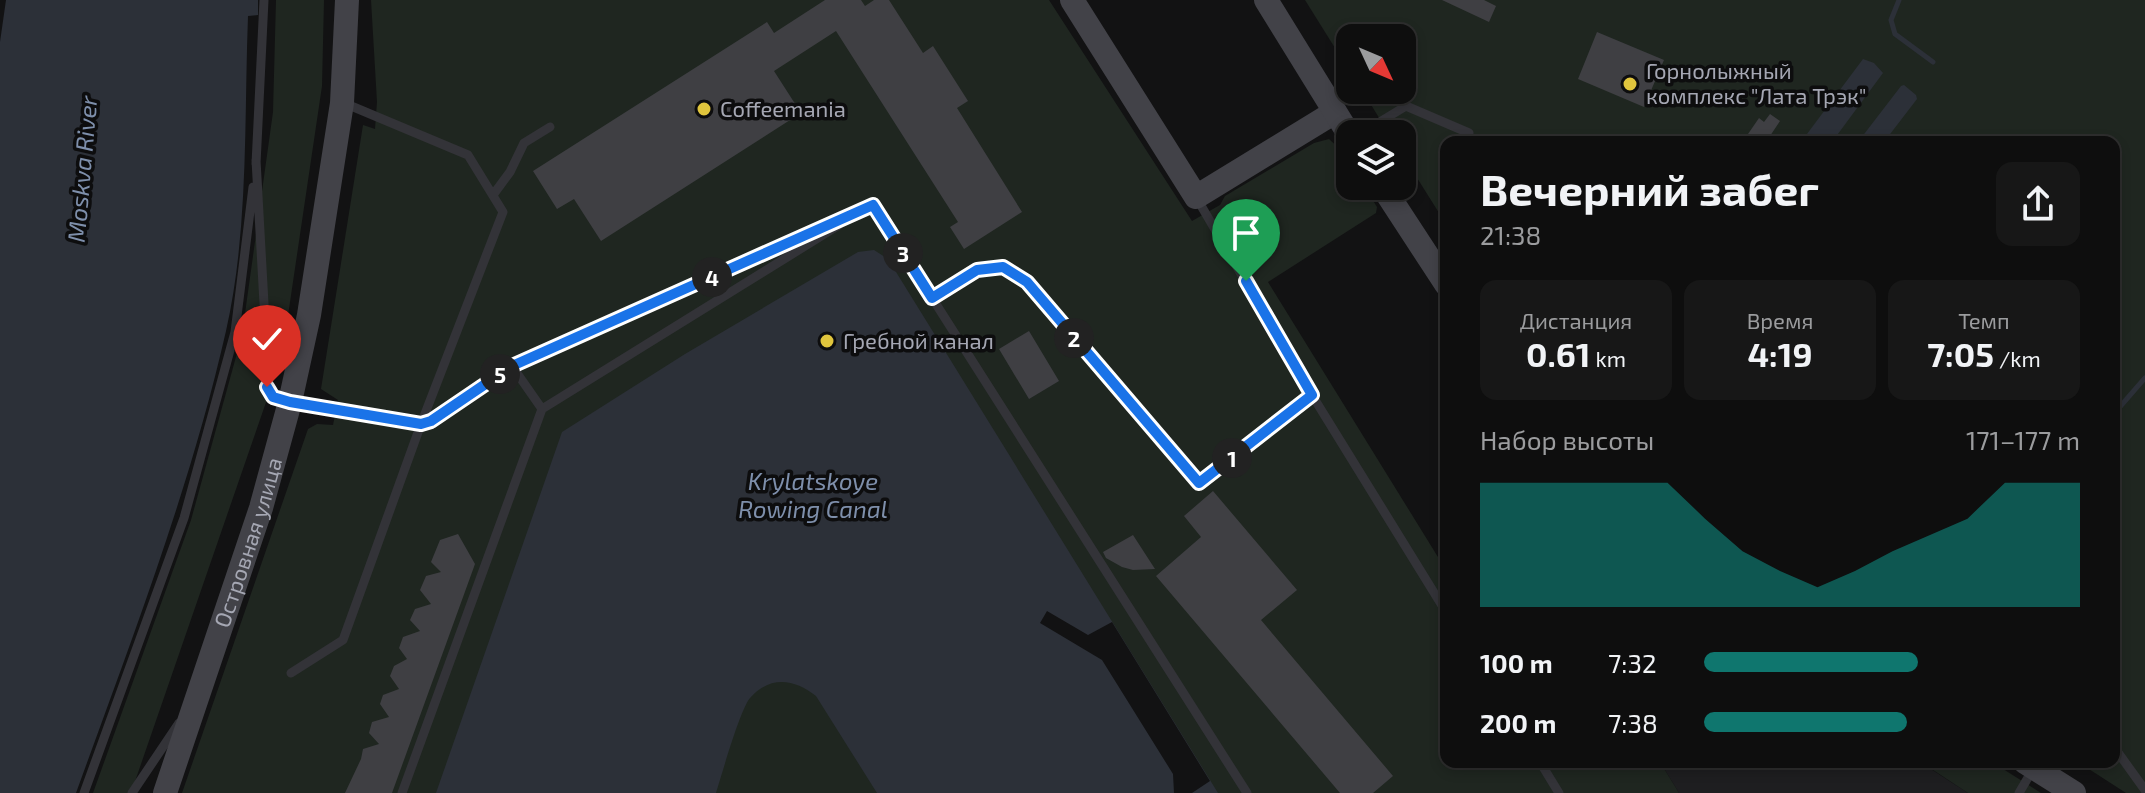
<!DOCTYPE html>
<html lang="ru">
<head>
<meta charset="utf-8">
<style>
  body { margin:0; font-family:"Exo 2",sans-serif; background:#171717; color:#f1f3f6; height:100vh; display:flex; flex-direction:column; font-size:30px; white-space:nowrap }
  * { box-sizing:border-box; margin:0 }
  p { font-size:26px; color:#9b9c9e }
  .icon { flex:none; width:44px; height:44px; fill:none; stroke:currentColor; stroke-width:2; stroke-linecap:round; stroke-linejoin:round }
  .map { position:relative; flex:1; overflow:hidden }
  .sheet { position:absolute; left:1440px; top:136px; width:680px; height:632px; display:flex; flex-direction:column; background:#0e0e0e; border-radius:16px; box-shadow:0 4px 12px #0003,0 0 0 2px #2e2e2e }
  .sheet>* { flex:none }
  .needle { width:52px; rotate:134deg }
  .tools { position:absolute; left:1336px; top:24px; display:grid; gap:16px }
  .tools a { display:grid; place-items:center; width:80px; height:80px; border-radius:16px; background:#0e0e0e; box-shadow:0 4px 12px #0003,0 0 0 2px #2e2e2e; font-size:40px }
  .pin { position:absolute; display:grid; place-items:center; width:68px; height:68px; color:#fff; margin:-82px -34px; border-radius:50% 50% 50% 0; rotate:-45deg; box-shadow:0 0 8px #0007 }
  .pin .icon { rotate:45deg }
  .km { position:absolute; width:40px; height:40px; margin:-20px; border-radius:50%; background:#222; color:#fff; font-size:22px; line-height:40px; text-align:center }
  .round { display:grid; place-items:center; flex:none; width:84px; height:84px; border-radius:16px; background:#171717 }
  .headline { display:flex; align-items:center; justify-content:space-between; height:136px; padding:0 40px }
  h1 { font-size:44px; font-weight:700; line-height:60px }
  .metrics { display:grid; grid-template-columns:repeat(3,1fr); gap:12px; height:136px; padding:8px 40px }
  .metrics div { display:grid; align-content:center; border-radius:16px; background:#171717; text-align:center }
  .metrics b { font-size:34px; font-weight:700 }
  .metrics small { font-size:22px; font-weight:400 }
  .metrics p { font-size:22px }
  .chart { height:224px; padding:16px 40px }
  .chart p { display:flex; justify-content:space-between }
  .chart svg { width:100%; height:144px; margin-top:8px; fill:#0f766e; opacity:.7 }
  ul { padding:0 40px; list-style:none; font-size:26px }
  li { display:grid; grid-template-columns:128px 96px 1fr; align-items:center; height:60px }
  li i { height:20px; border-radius:10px; background:#0f766e }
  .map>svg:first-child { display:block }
  .built { fill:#1e1e20 }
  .green { fill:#1f2620 }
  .water { fill:#2c3038 }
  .pier { fill:#121213 }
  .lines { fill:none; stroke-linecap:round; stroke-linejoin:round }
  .stream { stroke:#2c3038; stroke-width:5 }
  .building { fill:#3f3f43 }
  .lane { stroke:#333338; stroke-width:9 }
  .secondary { stroke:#424248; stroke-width:24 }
  .route-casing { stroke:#fff; stroke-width:16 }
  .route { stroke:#1a73e8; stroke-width:10 }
  .poi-dot { fill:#e0c53d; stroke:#0d0d0e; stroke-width:3 }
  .labels { text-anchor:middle; stroke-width:7; stroke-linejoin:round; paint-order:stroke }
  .poi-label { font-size:22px; fill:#a5a7b3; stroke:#0d0d0e; text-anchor:start }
  .street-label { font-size:22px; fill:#a5a7b3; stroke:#0d0d0e }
  .water-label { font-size:24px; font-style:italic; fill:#7e8fab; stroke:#0d0d0e }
</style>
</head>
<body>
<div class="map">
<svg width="2145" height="793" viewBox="0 0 2145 793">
  <rect width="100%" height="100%" fill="#121213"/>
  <path class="built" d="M1660 762H1920L1968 793H1679Z"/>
  <path class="green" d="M276 0H324L322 86 282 356 131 793H93L191 520 242 335 273 112Z
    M371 0H1049L1192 221 1220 205 1225 196 1314 143 1329 139C1347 155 1350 161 1350 186H1364L1377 207 1376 213 1268 282 1446 570V762H1660L1679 793H182L308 429 317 424 333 425 338 400 321 389 363 125 375 129 377 102Z
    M1305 0H2145V793H2126L2078 762H2114V142H1446V224L1402 154V134H1389L1362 90H1402V38H1350V72Z
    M1921 762H1992L2041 793H1968Z"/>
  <path class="water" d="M6 0H258V15L248 16C244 120 249 229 226 331 190 489 131 641 76 793H0V42Z
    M1863 59 1874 63 1883 73 1832 142H1801Z
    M1904 85 1916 95 1917 99 1884 142H1858L1901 86Z
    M874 250 888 259 1218 793H877L816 696C795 679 770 675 750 698 740 710 722 774 716 793H436L562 432 685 354 858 252Z"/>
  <path class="pier" d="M1047 611 1088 635 1112 622 1210 781 1192 793H1174L1173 774 1102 660 1040 623Z"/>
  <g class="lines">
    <path class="stream" d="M1899 0 1891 20 1895 34 1933 62
      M2118 409 2145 378"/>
  </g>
  <path class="building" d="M825 0H861L865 6 874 0H889L923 53 933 46 968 101 957 108 1022 212 964 249 950 227 958 222 836 31 774 71 801 113 601 241 574 199 557 209 533 171 767 22 774 33Z
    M1442 0H1484L1496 6 1489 22Z
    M1597 32 1664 60 1644 107 1578 79Z
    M1770 114 1780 121 1766 142H1759L1748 134 1759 118 1764 122Z
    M1029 331 1059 381 1029 399 999 349Z
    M1213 491 1297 590 1261 620 1393 776 1373 793H1340L1156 576 1201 537 1184 516Z
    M458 534 475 564 392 793H345L361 759 363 749 379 744 369 733 372 722 389 717 380 704 383 695 399 689 390 676 394 666 407 659 399 648 403 637 420 631 410 620 415 609 431 604 420 590 426 576 441 572 431 562 440 540Z
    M1133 535 1155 569 1133 570 1122 567 1106 558 1103 552Z"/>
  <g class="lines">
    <path class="lane" d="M1360 134 1406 106 1469 133
      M256 160 269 393 277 398 337 411 421 424 431 421 512 366 873 205
      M256 164 264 0
      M493 195 510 172 524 143 550 127
      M1196 197 1312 395 1446 612
      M873 205 1247 793
      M932 298 977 270 1003 267 1027 282 1199 483 1312 395
      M512 366 542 409 839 225
      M291 673 343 640 421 424 503 212 468 155 344 103
      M2114 747 2145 790
      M1540 762 1559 793
      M84 793 184 518 235 332 253 187
      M132 793 179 723
      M402 793 542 409
      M2019 793 2033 769"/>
    <g class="secondary">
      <path d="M1072 0 1196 197 1335 112"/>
      <path d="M1266 0 1350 136"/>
      <path d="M1382 186 1446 284"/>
      <path d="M2025 762 2074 793"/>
      <path id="s1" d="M165 793 261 508 290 402 309 315 342 103 347 0"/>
    </g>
  </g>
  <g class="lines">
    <defs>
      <path id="route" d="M267 387 273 397 290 402 421 424 431 421 512 366 873 205 932 298 977 270 1003 267 1027 282 1199 483 1312 395 1246 281"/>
    </defs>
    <use href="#route" class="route-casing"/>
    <use href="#route" class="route"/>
  </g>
  <g class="poi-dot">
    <circle cx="1630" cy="84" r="8"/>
    <circle cx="704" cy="109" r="8"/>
    <circle cx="827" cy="341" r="8"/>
  </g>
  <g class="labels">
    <g class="poi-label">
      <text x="1646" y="79">Горнолыжный<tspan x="1646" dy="25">комплекс "Лата Трэк"</tspan></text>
      <text x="720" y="117">Coffeemania</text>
      <text x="843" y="349">Гребной канал</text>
    </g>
    <g class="street-label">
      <text dy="8" stroke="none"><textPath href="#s1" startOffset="264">Островная улица</textPath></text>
    </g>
    <g class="water-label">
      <text transform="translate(83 169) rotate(-85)" y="8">Moskva River</text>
      <text x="813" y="490">Krylatskoye<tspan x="813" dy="28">Rowing Canal</tspan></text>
    </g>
  </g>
</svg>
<div class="tools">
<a><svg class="needle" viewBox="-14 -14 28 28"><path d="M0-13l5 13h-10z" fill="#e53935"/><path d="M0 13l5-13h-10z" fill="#9b9c9e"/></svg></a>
<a><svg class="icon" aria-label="layers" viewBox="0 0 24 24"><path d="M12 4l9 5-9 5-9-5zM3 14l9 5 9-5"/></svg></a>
</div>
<div class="pin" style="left:1246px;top:281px;background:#1e9e55"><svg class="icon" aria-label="arrive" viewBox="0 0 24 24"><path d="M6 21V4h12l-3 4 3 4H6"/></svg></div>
<div class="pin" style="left:267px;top:387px;background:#d93025"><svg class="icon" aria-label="check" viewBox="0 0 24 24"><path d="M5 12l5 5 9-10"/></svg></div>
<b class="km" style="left:1232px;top:458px">1</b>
<b class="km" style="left:1074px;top:338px">2</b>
<b class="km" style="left:903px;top:253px">3</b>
<b class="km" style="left:712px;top:277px">4</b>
<b class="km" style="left:500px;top:374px">5</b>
<section class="sheet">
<div class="headline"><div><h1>Вечерний забег</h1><p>21:38</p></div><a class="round"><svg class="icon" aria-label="share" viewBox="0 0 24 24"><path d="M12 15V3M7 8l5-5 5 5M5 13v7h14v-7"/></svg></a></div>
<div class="metrics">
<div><p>Дистанция</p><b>0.61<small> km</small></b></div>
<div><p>Время</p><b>4:19</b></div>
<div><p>Темп</p><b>7:05<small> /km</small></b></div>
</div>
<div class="chart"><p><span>Набор высоты</span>171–177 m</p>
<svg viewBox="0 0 160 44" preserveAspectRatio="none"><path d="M0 44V6L10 6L20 6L30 6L40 6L50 6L60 17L70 27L80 33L90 38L100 33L110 27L120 22L130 17L140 6L150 6L160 6V44z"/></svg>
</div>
<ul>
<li><b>100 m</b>7:32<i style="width:57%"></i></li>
<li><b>200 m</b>7:38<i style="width:54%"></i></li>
</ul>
</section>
</div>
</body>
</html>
